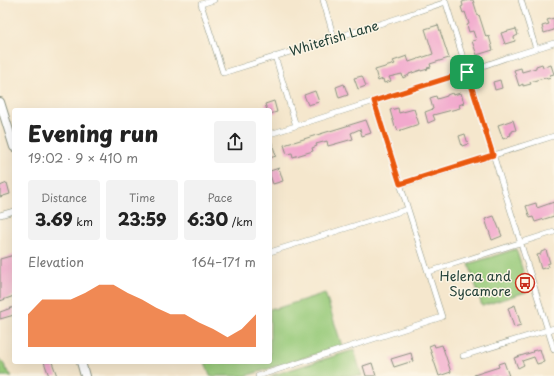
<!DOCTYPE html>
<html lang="en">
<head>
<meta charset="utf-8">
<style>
  body { margin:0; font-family:"Playpen Sans",sans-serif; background:#f2f2f2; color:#222; height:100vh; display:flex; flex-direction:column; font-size:15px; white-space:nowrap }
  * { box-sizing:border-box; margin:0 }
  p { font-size:13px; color:#767676 }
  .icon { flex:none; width:22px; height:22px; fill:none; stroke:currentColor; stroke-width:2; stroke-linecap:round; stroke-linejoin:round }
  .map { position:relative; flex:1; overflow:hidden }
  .details { position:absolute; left:12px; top:108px; width:260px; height:256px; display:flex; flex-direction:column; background:#fff; border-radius:4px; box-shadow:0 4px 16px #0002 }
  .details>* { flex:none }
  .pin { position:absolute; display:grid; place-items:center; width:34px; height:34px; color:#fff; margin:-17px; border-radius:8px; box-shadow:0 2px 6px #0006 }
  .round { display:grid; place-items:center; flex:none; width:42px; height:42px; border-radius:4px; background:#f2f2f2 }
  .overview { display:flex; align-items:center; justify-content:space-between; height:68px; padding:0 16px }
  h1 { font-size:22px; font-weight:800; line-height:30px }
  .figures { display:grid; grid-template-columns:repeat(3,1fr); gap:6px; height:68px; padding:4px 16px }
  .figures div { display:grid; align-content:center; border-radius:4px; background:#f2f2f2; text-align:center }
  .figures b { font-size:17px; font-weight:800 }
  .figures small { font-size:11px; font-weight:400 }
  .figures p { font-size:11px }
  .chart { height:112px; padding:8px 16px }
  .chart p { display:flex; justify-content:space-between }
  .chart svg { width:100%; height:72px; margin-top:4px; fill:#ea580c; opacity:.7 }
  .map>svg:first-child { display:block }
  .green { fill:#98ca7a; stroke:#5c8457 }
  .building { fill:#f2a9cd }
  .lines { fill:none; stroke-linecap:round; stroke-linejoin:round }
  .minor-casing { stroke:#8a9280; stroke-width:6 }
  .primary-casing { stroke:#8a9280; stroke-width:10 }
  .minor { stroke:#fff; stroke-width:5 }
  .primary { stroke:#fff; stroke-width:8 }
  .route-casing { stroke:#fff; stroke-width:8 }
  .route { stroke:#ea580c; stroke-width:5 }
  .labels { text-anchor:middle; stroke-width:3; stroke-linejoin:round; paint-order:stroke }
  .street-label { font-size:13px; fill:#1f3d34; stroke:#fcf5e5 }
  .poi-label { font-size:13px; fill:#1f3d34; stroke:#fcf5e5; text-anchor:end }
</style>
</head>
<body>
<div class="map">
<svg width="554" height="376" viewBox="0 0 554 376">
  <rect width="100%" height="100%" fill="#fcf5e5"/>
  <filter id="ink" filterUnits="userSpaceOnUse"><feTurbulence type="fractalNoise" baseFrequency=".025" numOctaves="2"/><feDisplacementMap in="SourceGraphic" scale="8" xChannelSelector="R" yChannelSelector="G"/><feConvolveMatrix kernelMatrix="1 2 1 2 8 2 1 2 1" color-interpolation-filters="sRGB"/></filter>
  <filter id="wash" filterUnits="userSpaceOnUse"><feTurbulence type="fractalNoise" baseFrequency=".012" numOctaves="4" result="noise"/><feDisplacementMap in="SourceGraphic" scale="16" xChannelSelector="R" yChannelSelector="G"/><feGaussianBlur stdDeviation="0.9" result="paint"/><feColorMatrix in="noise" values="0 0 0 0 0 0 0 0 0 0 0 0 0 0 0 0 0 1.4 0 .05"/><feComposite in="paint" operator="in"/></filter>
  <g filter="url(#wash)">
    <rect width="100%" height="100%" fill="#f5e7cd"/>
    <path class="green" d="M516 249 529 291 482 306 469 264Z
      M325 293 342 346 245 376H210L205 362H270V309L274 308 275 309Z
      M354 350 362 376H270Z
      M0 359 3 362 6 369 12 376H0Z"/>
    <g id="blocks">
      <path class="building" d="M469 0H473L478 16 479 15 486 37 489 36 493 50 477 55 472 41 476 40 473 31 469 32 467 25 469 24 465 12 463 13 461 7 463 6 462 2Z
        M554 18V30L544 33 542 26 549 24 547 20Z
        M438 25 449 58 430 64 431 67 427 68 428 69 421 71V70L409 74V75L403 78 402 74 389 77 391 81 384 83 383 79 378 81 375 70 395 64 393 61 407 56 409 62 433 54 425 29Z
        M516 29 518 35 514 37 515 41 505 44 501 33Z
        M542 64 543 67 551 65 554 74 550 75 551 78 547 79 546 78 540 79 530 82 531 84 523 86V84L519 86 514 70 521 68 522 72 536 68V66Z
        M362 76 366 86 358 89 354 78Z
        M500 80 502 88 495 90 493 82Z
        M344 84 348 95 339 98 336 87Z
        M315 91 319 102 308 105 304 95Z
        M452 93 453 95 461 93 464 103 459 105 460 108 433 115 435 120 428 123 425 112 433 109 430 98 436 96 437 99 447 96V95Z
        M274 101 277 112 270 114V110H267L265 104Z
        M398 108 399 113 414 109 419 124 398 131 396 126 395 127 390 110Z
        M366 120 371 133 362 136 360 129 351 133 353 139 328 146 327 141 316 144 317 146 312 148 313 151 293 157 292 153 287 154 284 145Z
        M513 120 516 130 512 131V133H510L511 135 508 136V137L503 139 498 125Z
        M465 134 468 144 462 146 459 136Z
        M270 140H271L276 156 270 158Z
        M279 168 283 181 273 184 270 175V171Z
        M7 183 10 194 0 197V186Z
        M554 202V216L535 222 533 217 530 218 526 206 536 203 537 208Z
        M494 216 502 236 492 240 485 219Z
        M546 250 550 263 547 264 548 267 541 269 537 255 541 254V252Z
        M14 255V296L0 301V259Z
        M515 305 521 325 514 327 508 308Z
        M14 307V315L0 319V312Z
        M434 344 435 347 442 345 451 372 439 376 429 346Z
        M540 349 544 362 537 364 534 357 522 361 524 365 518 368 514 358 533 352 532 351Z
        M411 353 413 361 394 367 391 359Z
        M44 362H52L57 376H49Z
        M504 362 509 376H474V375L499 367 498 364Z
        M372 363 376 376H366L363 366Z"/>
    </g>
  </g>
  <g filter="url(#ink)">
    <use href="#blocks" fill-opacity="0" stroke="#8a9280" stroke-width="1"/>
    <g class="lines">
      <defs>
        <path id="minor" d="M214 0 201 4 223 73 392 20 446 2
          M323 0 334 38
          M445 0 554 350
          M521 0 536 49
          M275 56 296 126
          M270 134 460 74 506 58 554 43
          M400 185 554 136
          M0 215 14 211
          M270 252 408 209
          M428 272 554 232
          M463 356 554 328
          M258 376 442 317 374 101"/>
        <path id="primary" d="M0 102 14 147
          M81 362 85 376"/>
      </defs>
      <use href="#minor" class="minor-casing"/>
      <use href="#primary" class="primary-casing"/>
      <use href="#minor" class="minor"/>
      <use href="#primary" class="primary"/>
    </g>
  </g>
  <g class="lines" filter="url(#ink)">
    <defs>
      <path id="route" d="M467 72 493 155 400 184 374 101Z"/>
    </defs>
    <use href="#route" class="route-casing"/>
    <use href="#route" class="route"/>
  </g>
  <defs>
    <symbol id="bus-ring" viewBox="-11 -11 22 22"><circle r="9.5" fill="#fcf5e5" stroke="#c8321e" stroke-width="1.5"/><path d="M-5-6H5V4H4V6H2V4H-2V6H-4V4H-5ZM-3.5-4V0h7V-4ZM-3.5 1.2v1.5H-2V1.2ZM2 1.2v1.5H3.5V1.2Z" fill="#c8321e"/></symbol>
  </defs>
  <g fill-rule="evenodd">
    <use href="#bus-ring" x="514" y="272" width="22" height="22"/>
  </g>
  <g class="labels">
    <g class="street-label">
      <text transform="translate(334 38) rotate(-17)" y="5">Whitefish Lane</text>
    </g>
    <g class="poi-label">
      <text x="511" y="281">Helena and<tspan x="511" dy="15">Sycamore</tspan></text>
    </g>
  </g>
</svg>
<div class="pin" style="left:467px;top:72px;background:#1e9e55"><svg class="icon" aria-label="arrive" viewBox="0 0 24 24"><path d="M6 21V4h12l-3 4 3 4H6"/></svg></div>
<section class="details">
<div class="overview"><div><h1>Evening run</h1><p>19:02 · 9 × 410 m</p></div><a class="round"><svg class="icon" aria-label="share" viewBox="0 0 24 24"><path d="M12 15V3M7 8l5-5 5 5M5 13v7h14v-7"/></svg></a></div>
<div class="figures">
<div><p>Distance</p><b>3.69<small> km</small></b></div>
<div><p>Time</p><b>23:59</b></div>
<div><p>Pace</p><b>6:30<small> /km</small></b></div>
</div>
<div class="chart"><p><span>Elevation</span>164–171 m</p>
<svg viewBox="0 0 160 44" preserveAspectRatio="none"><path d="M0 44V24L10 15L20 15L30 15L40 11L50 6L60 6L70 11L80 15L90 20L100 24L110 24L120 29L130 33L140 38L150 33L160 24V44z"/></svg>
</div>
</section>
</div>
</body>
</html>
